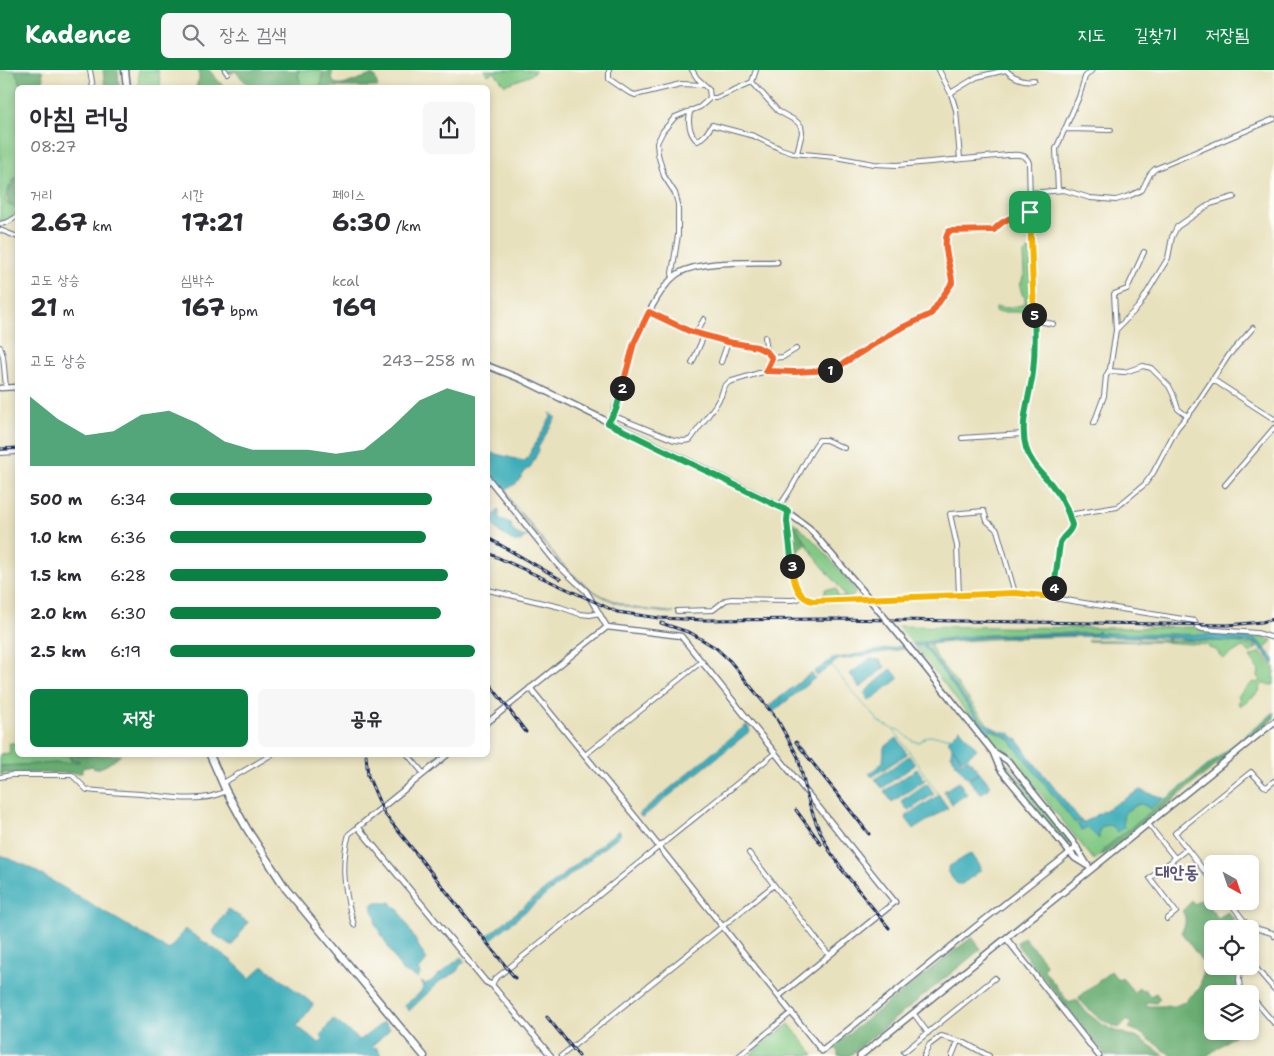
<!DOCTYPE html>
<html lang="ko">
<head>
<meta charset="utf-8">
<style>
  body { margin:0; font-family:"Shantell Sans","Poor Story",sans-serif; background:#f7f7f7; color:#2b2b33; height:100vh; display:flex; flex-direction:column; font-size:19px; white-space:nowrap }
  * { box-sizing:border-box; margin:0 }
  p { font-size:16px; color:#7c7c81 }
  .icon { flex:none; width:28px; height:28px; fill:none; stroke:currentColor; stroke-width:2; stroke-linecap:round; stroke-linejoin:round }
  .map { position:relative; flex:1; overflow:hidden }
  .sheet { position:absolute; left:15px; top:15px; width:475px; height:672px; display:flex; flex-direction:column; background:#fff; border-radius:8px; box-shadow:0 2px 8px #0003 }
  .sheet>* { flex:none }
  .needle { width:32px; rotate:140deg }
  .tools { position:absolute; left:1204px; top:785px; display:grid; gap:10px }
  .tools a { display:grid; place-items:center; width:55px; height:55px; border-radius:8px; background:#fff; box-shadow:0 2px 8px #0003; font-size:25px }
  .pin { position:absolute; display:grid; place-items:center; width:42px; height:42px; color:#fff; margin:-21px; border-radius:10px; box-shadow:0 2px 8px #0006 }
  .km { position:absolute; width:25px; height:25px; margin:-12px; border-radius:50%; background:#222; color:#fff; font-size:14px; line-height:25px; text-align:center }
  .round { display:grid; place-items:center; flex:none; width:52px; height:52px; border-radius:8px; background:#f7f7f7 }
  .headline { display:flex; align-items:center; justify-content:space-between; height:85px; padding:0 15px }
  h1 { font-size:28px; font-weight:700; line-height:38px }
  .figures { display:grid; grid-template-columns:repeat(3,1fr); gap:8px; height:85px; padding:5px 15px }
  .figures div { display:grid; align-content:center }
  .figures b { font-size:25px; font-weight:700 }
  .figures small { font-size:14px; font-weight:400 }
  .figures p { font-size:14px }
  .chart { height:140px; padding:10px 15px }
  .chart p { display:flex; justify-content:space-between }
  .chart svg { width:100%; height:90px; margin-top:5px; fill:#0b8043; opacity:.7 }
  .action { display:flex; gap:10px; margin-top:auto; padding:10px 15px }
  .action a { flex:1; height:58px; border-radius:8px; background:#0b8043; color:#fff; font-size:20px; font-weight:700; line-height:58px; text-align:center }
  .action a+a { background:#f7f7f7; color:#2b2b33 }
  ul { padding:0 15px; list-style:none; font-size:16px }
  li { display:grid; grid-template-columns:80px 60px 1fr; align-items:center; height:38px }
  li i { height:12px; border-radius:6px; background:#0b8043 }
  header { display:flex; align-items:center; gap:30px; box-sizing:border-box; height:70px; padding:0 25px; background:#0b8043; color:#fff }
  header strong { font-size:24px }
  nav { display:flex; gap:28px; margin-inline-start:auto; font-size:18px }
  .search { width:350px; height:45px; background:#f7f7f7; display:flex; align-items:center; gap:12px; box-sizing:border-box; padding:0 18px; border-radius:8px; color:#7c7c81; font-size:19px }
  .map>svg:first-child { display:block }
  .green { fill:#82c984; stroke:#4e7c71; fill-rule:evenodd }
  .forest { fill:#69ad72; stroke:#426e68 }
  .water { fill:#3eaeb9; stroke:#2c6e8c }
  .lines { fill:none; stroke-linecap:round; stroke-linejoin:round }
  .stream { stroke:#3eaeb9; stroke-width:1 }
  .minor-casing { stroke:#636d7f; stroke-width:6 }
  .tertiary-casing { stroke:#636d7f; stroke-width:7 }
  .secondary-casing { stroke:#636d7f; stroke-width:8 }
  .trunk-casing { stroke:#636d7f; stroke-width:9 }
  .minor { stroke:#fff; stroke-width:4 }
  .tertiary { stroke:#fff; stroke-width:4.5 }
  .secondary { stroke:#fff; stroke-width:5 }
  .trunk { stroke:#fff; stroke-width:6 }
  .rail-casing { stroke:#1b2f5e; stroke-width:3 }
  .rail { stroke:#fdfcf7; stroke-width:1; stroke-dasharray:4; stroke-linecap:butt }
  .secondary-bridge-casing { stroke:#636d7f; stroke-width:8; stroke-linecap:butt }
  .secondary-bridge { stroke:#fff; stroke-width:5 }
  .split-1-casing { stroke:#fff; stroke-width:10 }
  .split-2-casing { stroke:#fff; stroke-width:10 }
  .split-3-casing { stroke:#fff; stroke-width:10 }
  .split-4-casing { stroke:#fff; stroke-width:10 }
  .split-5-casing { stroke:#fff; stroke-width:10 }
  .split-6-casing { stroke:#fff; stroke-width:10 }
  .split-1 { stroke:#f0652b; stroke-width:6 }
  .split-2 { stroke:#f0652b; stroke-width:6 }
  .split-3 { stroke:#22a559; stroke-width:6 }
  .split-4 { stroke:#f5b400; stroke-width:6 }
  .split-5 { stroke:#22a559; stroke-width:6 }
  .split-6 { stroke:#f5b400; stroke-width:6 }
  .labels { text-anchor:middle; stroke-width:4.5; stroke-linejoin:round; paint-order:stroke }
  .district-label { font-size:18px; font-weight:bold; fill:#5a537c; stroke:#fdfcf7 }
</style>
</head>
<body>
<header>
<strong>Kadence</strong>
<div class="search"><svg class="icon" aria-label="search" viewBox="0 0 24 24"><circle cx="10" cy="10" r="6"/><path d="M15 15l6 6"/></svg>장소 검색</div>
<nav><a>지도</a><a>길찾기</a><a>저장됨</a></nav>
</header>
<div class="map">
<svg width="1274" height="986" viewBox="0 0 1274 986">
  <rect width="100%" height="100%" fill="#fdfcf7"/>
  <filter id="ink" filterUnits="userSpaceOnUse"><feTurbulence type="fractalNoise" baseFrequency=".02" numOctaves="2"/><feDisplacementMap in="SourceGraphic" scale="10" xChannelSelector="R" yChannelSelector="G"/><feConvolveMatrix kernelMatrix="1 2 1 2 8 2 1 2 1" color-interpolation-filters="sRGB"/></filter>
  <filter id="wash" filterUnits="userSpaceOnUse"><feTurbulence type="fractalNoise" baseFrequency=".0096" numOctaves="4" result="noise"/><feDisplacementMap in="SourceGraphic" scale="20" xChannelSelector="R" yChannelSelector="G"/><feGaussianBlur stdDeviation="1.12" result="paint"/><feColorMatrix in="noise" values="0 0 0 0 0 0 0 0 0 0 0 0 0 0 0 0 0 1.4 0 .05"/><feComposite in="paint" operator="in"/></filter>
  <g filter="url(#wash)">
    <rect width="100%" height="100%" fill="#e8e1bd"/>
    <path class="green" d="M0 0H15L22 17 18 18 17 107 10 114 5 130 8 135 17 137V144L9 150 0 153Z
      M138 0H158L161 17H139Z
      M299 0H321V17H301L298 4Z
      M484 0H536L529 6 505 15 495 3 493 2 488 5Z
      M1028 180H1030L1031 238 1021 242H996V237L1010 238 1025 234V228L1022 224 1020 216 1024 205 1023 185Z
      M789 449C815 468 836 496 856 521L852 528 813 530C808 528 803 526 800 521 791 506 789 466 789 449ZM790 455C803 465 809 479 819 492 828 504 839 514 845 527H838L836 519H825V528C820 528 813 529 808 526 797 520 795 503 794 492H798L796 483 794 482Z
      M898 556 1103 558 1194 557 1202 561 1257 567 1272 570 1265 579 1258 571 1252 569 1172 564 1057 563 986 565 930 571 913 574Z
      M1052 566 1153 567 1253 573 1259 576 1274 595C1268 587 1262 578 1252 574 1238 569 1208 570 1192 569 1105 565 1017 565 930 574L937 588 990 657 983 653 924 574 991 567Z
      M1090 570C1128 570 1165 570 1203 571 1220 572 1241 570 1257 578L1250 583 1245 578 1242 577 1223 589 1216 580 1209 578V575L1162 572 1088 571Z
      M921 575 927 580 986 661 992 660 1008 668 1075 752 1078 751 1087 757 1098 768 1099 761 1102 756 1108 755 1115 757 1123 752V743L1139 734H1142L1150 739 1163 728 1167 729 1104 779 1102 784 1094 790 1005 680 991 673 915 577Z
      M1260 582 1274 597V615L1263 614 1260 617 1259 622 1240 636 1238 633 1240 630 1238 626 1253 612 1256 613 1261 610 1258 606 1259 601 1250 587Z
      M9 673H17L18 685H72L70 690H79L80 692 0 696V684L10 683Z
      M1003 693H1006L1070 771 1069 775 1065 774 1002 696Z
      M789 954 814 985 752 986V983Z"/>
    <path class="forest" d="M15 0H42L44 17H22Z
      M103 0H118L119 17H105Z
      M199 0H209L224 17H196L198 11 199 10Z
      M228 0H299L298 4 301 17H250L235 1 231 4Z
      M328 0H332V8L334 13 343 15 371 5 375 7 378 17H321L323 2 327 3Z
      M17 107V137C0 137 9 115 17 107Z
      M790 454 796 457 807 474 796 483 794 482Z
      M1274 643V648L1120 773 1103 785 1102 784 1104 779Z
      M70 685H121C112 691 105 698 94 699L93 696 82 698V703H14L0 704V696L79 692V690H70Z
      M1202 829 1218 848 1228 842 1242 859H1212V896H1238L1239 924H1212V961H1238L1235 965 1207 986H1172L1139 962 1129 958 1132 954 1127 950 1119 958C1101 952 1091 942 1078 928L1111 901 1118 910 1122 908 1134 922 1139 918 1142 921 1145 919 1150 926 1156 923 1160 929 1156 933 1148 932 1146 933 1148 936H1175L1184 932 1200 918 1204 894 1181 862C1186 855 1187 848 1182 841L1192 831 1194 834Z
      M972 867 981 879 849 986H838V982L833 976Z
      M1024 867 1046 893 1044 900 1069 933 1076 929 1087 943 1102 954 1113 960 1141 969 1165 986H1106L1018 876 1017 872Z"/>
    <path class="water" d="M550 343 556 347 538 378 539 380 530 398 527 399 517 413 507 419C507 431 523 445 530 454 560 492 580 522 629 537 643 541 660 540 674 543L660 542 629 537 602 526 586 517 560 493 488 403V382L524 391 526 390 551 347Z
      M499 439V448L511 453C511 462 518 464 524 467L530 464 522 469 521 471H517L516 473 499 462 488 449 492 448Z
      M1098 561 1099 563 1207 565 1252 569 1260 573 1274 589V594L1259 576 1253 573 1153 567 1052 566 986 567 924 574 983 653 1000 661 1009 663 1018 670 1030 688 1083 753 1140 720 1164 728 1150 739 1145 735 1139 734C1125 741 1121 742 1124 758L1118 762 1111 755 1102 756 1099 761V769L1087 757 1082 760 1077 755 1080 753 1078 751 1075 753 1008 668 993 660 986 661 927 580 921 575 915 577 913 574C973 562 1035 564 1095 564Z
      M902 576 904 579 838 590 817 606 814 602 832 589Z
      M869 589 880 590 885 597 860 618 850 604Z
      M891 599 899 608 870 631 864 623Z
      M811 603 815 608 773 642 769 636Z
      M745 656H748L750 661 644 746 641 747 639 744Z
      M960 659 977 679 963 690 954 678 962 691 958 694 959 695 968 688 991 716 981 724 969 710 979 703 968 709 956 694 951 684 952 676 949 672V669Z
      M897 668 907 684 872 707 869 704 883 692 884 677Z
      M909 686 915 695 882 718 875 709Z
      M917 699 925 710 892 732 884 721Z
      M959 712 967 724 952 734 944 721Z
      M927 713 934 724 908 741 901 731Z
      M939 725 948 738 914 759 905 747Z
      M619 760 621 764 489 871 486 867Z
      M972 784 981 797 980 801 962 814H957L948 803V797L968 785Z
      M0 785 27 796 169 880 185 859 231 890 250 908 262 897H265L312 933 313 935 297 956 319 973 323 969 320 966 333 949 360 970 384 952 390 959 372 976 374 978 376 977 382 986H0Z
      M376 832 386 833 391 832 394 837H397L422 882 427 890 419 900 420 904 418 908 402 901 378 859 375 853 376 847 371 836Z
      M228 839 248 852 232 876 212 863Z
      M461 887 465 892 460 895 457 902 440 911 409 941 404 935 417 926 424 917 421 912 425 914 430 912Z"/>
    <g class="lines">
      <path class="stream" d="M830 594 865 636 871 641 879 652 893 659 899 660 913 671 919 672 927 666 950 667
        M894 660 939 725
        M1163 728 1166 729 1274 642"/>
    </g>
  </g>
  <g filter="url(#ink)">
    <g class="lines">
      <defs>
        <path id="minor" d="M90 0 93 18
          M225 0 227 3
          M609 0V9L628 22 635 25 681 14 703 15
          M939 0 951 24
          M752 12 778 41 796 51 801 56 802 63 797 83
          M710 28H716L752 12 756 0
          M691 40C687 49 689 65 698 71L706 64 712 55 754 66 781 79 793 83 835 87 874 94 897 95 1008 85C1017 85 1026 83 1029 93L1034 284 1033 302 1024 351V369L1030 389 1043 407 1058 423 1072 455C1072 463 1063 465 1060 473L1053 527
          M1066 59 1111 60
          M960 89 956 40 951 24 952 22 977 7 1006 0C1012 7 1024 12 1034 10
          M1058 120 1056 79 1079 27 1085 7 1092 0
          M1030 123 1064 120 1090 128 1116 130 1129 126 1142 120 1150 104 1155 99 1274 49
          M0 154 8 152 18 146
          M0 160 18 167
          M673 208 672 203 678 165V134L675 123 664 106 658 84 657 73 663 61 675 47 700 37 710 28 709 19 697 8 692 0
          M649 242 689 261 728 272 757 277 767 282 772 288 766 301
          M1034 250 1053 254
          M1116 260 1114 224 1127 219 1144 182
          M696 263 704 249
          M765 267 767 282
          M0 277 3 286 6 317
          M772 288 783 287 796 279
          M721 292 728 272
          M692 293 703 268V265
          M1109 301 1125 302 1143 296 1151 298 1169 316 1173 324 1178 339 1187 346
          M1212 309 1274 349
          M612 345 674 370 683 371 690 370 715 336 721 326 724 317 729 312 766 301 795 302 831 300 836 298 897 259 931 244 952 213C952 198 940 174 949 161L994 160C1004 148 1016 146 1030 142
          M1094 353 1104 326 1106 306 1110 299 1116 260 1139 236 1168 188 1172 167 1177 157 1210 134 1234 127
          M962 368 1023 364
          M0 383 18 382
          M1225 415 1274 358
          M779 436C796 416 803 391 819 370H826L844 378
          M788 442C785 455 792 510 798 521 801 526 806 529 811 531L1029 524 1195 551 1197 557 1202 559 1257 563 1274 568
          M1068 445 1117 437 1145 414 1153 403 1177 358 1193 339 1229 285 1253 258
          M488 520 560 537 580 544 590 545 599 543
          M959 525 957 476 950 444 984 441 987 451 997 460 1015 523
          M677 541 713 540 726 530 732 529 792 530 798 529 801 524
          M408 685 424 704
          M585 685 701 592
          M0 707 11 705H72L87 720C105 722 123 723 141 724 168 727 201 734 226 721
          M223 713 271 685
          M1148 754 1175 788
          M749 783 829 885
          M1212 811 1175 763 1251 702 1264 716 1267 717 1274 711
          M1229 831 1248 856 1272 863 1274 866
          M1167 849 1176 842 1150 808 1187 779
          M354 855C345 825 340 795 349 764L358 757
          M1250 891 1274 919
          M1240 896 1239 910 1240 919 1248 924
          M492 915 495 909 775 683
          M1250 925 1274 953
          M914 944 928 963
          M904 982 995 908
          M561 986 774 815
          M739 986 792 942
          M924 986 929 975 941 966 965 973 989 986
          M952 986 958 971"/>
        <path id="tertiary" d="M0 318 18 317
          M608 353C620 332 623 310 630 288 636 266 659 215 679 203 702 190 750 193 777 192
          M488 408 558 495 586 521 607 557
          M530 618 637 749 822 981 975 857 1077 777
          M488 652 607 557 681 566 895 832 779 926
          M447 685 358 757 486 912 492 915 551 986
          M1006 868 1099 986"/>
        <path id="secondary" d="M488 296 521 309 779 436 809 458 862 520
          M921 592 993 682 1000 699 1066 778 1075 788 1088 796
          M994 682 1008 691 1073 772 1088 796
          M860 986 1274 652"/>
        <path id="trunk" d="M125 0 127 18
          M210 685 226 721 247 759 286 819 424 986"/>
      </defs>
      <use href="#minor" class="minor-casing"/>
      <use href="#tertiary" class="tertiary-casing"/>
      <use href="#secondary" class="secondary-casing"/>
      <use href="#trunk" class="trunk-casing"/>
      <use href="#minor" class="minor"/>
      <use href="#tertiary" class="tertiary"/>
      <use href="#secondary" class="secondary"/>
      <use href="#trunk" class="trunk"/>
      <defs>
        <path id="rail" d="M0 379 18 378
          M488 468 560 509
          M488 483 617 542 659 548 705 550 832 549 1228 555 1262 552 1274 549
          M661 553 691 563 716 578 730 591 777 649 798 687 809 733 817 755 829 780 844 801
          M488 612 526 662
          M796 672 869 764
          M366 685 368 706 384 743 515 908
          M796 740 821 774
          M839 796 889 858
          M547 947 579 986"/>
      </defs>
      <use href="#rail" class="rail-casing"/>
      <use href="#rail" class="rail"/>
      <defs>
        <path id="secondary-bridge" d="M862 520 921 592"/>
      </defs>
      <use href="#secondary-bridge" class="secondary-bridge-casing"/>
      <use href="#secondary-bridge" class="secondary-bridge"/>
    </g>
  </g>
  <g class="lines" filter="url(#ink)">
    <defs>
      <path id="split-1" d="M830 300 836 298 897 260 931 244 952 213C952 198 940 174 949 161L994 160C1004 148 1016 146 1030 142"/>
      <path id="split-2" d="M622 318 634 273 649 242 689 261 728 272 757 277 767 282 772 288 766 301 795 302 830 300"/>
      <path id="split-3" d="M622 318 616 340 608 353 788 441 787 451 792 496"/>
      <path id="split-4" d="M792 496C793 510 797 528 813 531L1015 523 1053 527 1054 518"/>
      <path id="split-5" d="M1034 245C1035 263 1035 284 1033 302 1030 327 1019 353 1026 378 1031 395 1044 404 1054 418 1062 427 1069 443 1072 455 1071 463 1063 465 1060 473L1054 518"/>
      <path id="split-6" d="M1030 142 1034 245"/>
    </defs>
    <use href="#split-1" class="split-1-casing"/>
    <use href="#split-2" class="split-2-casing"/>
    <use href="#split-3" class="split-3-casing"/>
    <use href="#split-4" class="split-4-casing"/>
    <use href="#split-5" class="split-5-casing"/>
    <use href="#split-6" class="split-6-casing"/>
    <use href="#split-1" class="split-1"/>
    <use href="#split-2" class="split-2"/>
    <use href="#split-3" class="split-3"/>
    <use href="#split-4" class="split-4"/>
    <use href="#split-5" class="split-5"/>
    <use href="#split-6" class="split-6"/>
  </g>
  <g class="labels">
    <g class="district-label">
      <text x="1177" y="808">대안동</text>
    </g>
  </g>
</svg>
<div class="tools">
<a><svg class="needle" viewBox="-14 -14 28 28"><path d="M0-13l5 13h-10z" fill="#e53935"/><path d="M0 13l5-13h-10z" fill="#7c7c81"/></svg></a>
<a><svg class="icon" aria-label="locate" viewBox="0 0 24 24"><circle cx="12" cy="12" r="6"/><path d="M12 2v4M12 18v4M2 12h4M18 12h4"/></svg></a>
<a><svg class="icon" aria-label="layers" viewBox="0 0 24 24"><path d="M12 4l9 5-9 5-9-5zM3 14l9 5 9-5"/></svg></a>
</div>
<div class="pin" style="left:1030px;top:142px;background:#1e9e55"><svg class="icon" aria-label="arrive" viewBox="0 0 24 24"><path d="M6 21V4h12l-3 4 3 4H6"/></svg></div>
<b class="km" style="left:830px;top:300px">1</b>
<b class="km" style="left:622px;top:318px">2</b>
<b class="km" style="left:792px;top:496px">3</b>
<b class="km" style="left:1054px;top:518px">4</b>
<b class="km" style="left:1034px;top:245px">5</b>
<section class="sheet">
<div class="headline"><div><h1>아침 러닝</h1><p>08:27</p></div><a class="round"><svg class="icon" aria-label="share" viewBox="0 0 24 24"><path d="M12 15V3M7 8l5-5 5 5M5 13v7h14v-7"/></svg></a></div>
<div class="figures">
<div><p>거리</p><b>2.67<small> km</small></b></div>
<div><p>시간</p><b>17:21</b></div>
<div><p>페이스</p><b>6:30<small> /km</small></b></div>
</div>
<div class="figures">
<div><p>고도 상승</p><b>21<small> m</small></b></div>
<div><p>심박수</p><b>167<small> bpm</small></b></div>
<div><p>kcal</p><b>169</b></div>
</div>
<div class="chart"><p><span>고도 상승</span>243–258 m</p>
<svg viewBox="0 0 160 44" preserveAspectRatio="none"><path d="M0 44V10L10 21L20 29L30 27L40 19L50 17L60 23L70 32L80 36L90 36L100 36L110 38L120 36L130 25L140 12L150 6L160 10V44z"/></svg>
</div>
<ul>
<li><b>500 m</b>6:34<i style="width:86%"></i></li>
<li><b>1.0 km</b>6:36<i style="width:84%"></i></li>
<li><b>1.5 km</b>6:28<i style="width:91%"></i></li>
<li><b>2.0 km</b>6:30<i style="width:89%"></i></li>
<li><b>2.5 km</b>6:19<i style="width:100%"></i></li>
</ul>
<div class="action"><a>저장</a><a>공유</a></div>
</section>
</div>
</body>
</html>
